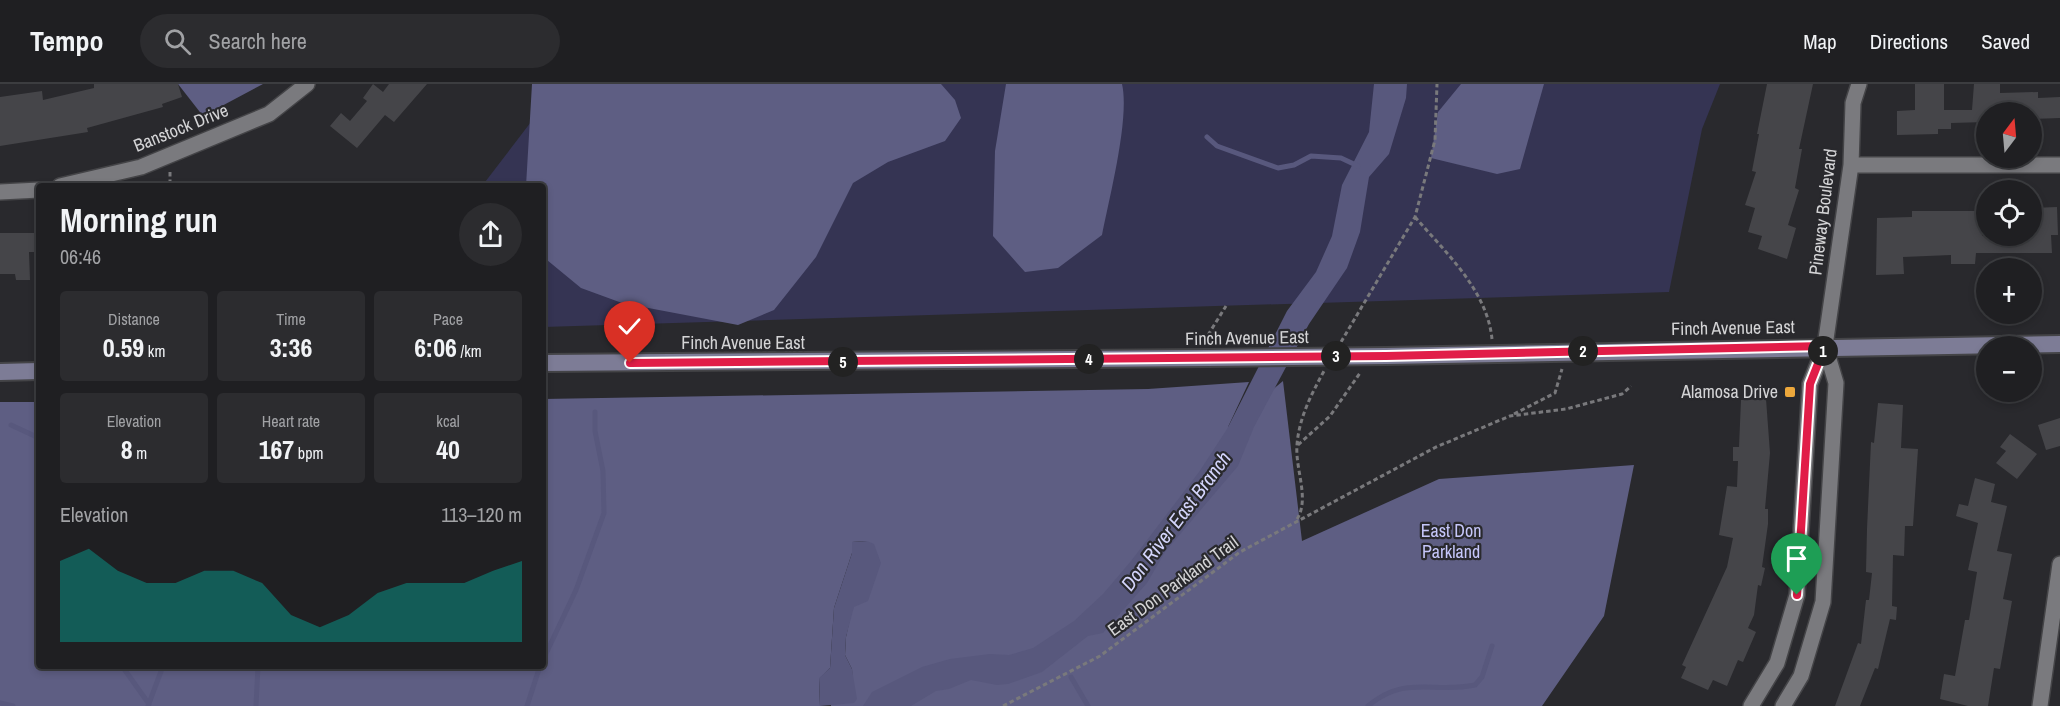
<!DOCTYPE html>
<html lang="en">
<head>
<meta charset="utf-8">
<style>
  body { margin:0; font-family:"Archivo Narrow",sans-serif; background:#2c2c2f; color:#f1f3f6; height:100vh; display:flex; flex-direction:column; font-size:22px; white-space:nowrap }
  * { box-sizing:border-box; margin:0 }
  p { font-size:20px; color:#a1a2a5 }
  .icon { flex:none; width:33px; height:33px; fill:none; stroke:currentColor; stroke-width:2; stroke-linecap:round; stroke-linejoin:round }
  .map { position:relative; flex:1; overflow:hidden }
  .panel { position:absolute; left:36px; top:99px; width:510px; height:486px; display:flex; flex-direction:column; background:#1f1f22; border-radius:6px; box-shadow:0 3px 9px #0003,0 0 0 2px #3c3d40 }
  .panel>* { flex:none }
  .needle { width:39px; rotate:16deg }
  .fabs { position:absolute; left:1976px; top:18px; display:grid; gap:12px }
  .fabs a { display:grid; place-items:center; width:66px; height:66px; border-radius:50%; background:#1f1f22; box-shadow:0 3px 9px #0003,0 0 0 2px #3c3d40; font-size:30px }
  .pin { position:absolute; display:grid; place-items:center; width:51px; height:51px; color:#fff; margin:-62px -26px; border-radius:50% 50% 50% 0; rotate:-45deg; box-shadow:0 0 6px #0007 }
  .pin .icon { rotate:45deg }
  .km { position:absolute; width:30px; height:30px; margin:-15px; border-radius:50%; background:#222; color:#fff; font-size:16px; line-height:30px; text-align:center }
  .round { display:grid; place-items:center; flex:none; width:63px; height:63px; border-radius:32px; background:#2c2c2f }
  .overview { display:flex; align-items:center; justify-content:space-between; height:102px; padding:0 24px }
  h1 { font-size:33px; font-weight:700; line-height:45px }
  .metrics { display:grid; grid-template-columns:repeat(3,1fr); gap:9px; height:102px; padding:6px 24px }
  .metrics div { display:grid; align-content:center; border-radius:6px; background:#2c2c2f; text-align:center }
  .metrics b { font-size:26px; font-weight:700 }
  .metrics small { font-size:16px; font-weight:400 }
  .metrics p { font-size:16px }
  .chart { height:168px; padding:12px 24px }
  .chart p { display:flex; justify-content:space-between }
  .chart svg { width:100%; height:108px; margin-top:6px; fill:#0f766e; opacity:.7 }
  header { display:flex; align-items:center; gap:36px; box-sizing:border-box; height:84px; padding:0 30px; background:#1f1f22; border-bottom:2px solid #3c3d40 }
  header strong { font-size:28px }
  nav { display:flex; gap:33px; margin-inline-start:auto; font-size:21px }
  .search { width:420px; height:54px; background:#2c2c2f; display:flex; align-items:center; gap:15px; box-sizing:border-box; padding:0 21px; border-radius:33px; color:#a1a2a5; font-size:22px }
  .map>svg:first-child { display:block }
  .green { fill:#353453 }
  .forest { fill:#5e5e83 }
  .water { fill:#58587d }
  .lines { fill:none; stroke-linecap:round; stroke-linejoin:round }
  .stream { stroke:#58587d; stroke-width:5 }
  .building { fill:#454549 }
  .minor-casing { stroke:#444447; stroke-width:18 }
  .secondary-casing { stroke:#444447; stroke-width:20 }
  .path { stroke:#79797c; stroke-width:3; stroke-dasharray:4.5 3; stroke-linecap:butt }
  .minor { stroke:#7a7a7e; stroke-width:15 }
  .secondary { stroke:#7d7c96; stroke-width:16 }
  .secondary-bridge-casing { stroke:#444447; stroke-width:20; stroke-linecap:butt }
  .secondary-bridge { stroke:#7d7c96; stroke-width:16 }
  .route-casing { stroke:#fff; stroke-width:12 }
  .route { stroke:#e11d48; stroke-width:8 }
  .poi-dot { fill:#eda83c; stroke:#29292d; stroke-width:2 }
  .labels { text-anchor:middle; stroke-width:4.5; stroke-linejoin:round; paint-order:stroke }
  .street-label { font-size:18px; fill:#d4d4d6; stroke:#29292d }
  .poi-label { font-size:18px; fill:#d4d4d6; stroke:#29292d; text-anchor:end }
  .park-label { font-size:18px; fill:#c6c7fa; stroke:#29292d }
  .water-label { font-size:20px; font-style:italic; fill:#d4d5fc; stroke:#29292d }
</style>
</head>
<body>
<header>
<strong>Tempo</strong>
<div class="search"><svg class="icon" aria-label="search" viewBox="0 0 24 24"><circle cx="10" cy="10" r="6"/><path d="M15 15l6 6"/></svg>Search here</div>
<nav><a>Map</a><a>Directions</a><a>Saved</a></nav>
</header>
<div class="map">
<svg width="2060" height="622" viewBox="0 0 2060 622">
  <rect width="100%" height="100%" fill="#29292d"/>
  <path class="green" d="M560 0H1720L1702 45 1669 208 543 243V102H482Z"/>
  <path class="forest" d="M178 0H263L203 32Z
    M532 0H941L955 16 961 34 945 57 888 78 853 99 816 173 774 226 738 241 622 219 581 204 547 176 543 165V102H526Z
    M1006 0H1122C1130 34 1109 115 1102 151L1058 184 1025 188 993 152 995 67Z
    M1461 0H1544L1520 85 1497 90 1431 74 1438 28Z
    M1283 297 1302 457 1439 395 1634 381 1604 532 1542 622H831V619H854L852 585 845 571 846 553 867 457 852 458V469L834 524 830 584 819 595 820 622H0V318H39V582H543V315L1148 305 1249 298 1228 343Z"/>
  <path class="water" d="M1374 0H1407L1406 14 1389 70 1369 93 1360 148 1347 184 1309 240 1254 343 1238 382 1165 468 1147 499 1103 549 1088 552 1042 588 1008 600 997 601 971 596 949 605 936 607 911 622H863L872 608 922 583 950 575 990 570 1009 571 1033 564 1074 537 1103 510 1131 477 1199 388 1227 345 1287 227 1316 188 1332 152 1342 101 1369 48Z
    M867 457 874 460 881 479 868 517 854 523 846 553 845 571 852 585 857 615 854 619 820 622 819 594 830 584 834 524 852 469V458Z"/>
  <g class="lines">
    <path class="stream" d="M1207 53 1217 62 1278 84 1294 81 1311 72 1341 74 1358 82
      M11 341 39 354
      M543 576 576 506 604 429 603 387 595 347V328
      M122 582 149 620
      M1071 593 1088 622
      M0 619 13 622
      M148 622 163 582
      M256 622 258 582
      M527 622 540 582
      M1368 622C1406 590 1433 610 1475 601L1482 593 1492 562"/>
  </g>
  <path class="building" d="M94 0H178L182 13 162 20 163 23 87 44 88 48 0 62V13L42 7 43 16 94 4Z
    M373 0 383 8 389 0H427L394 38 385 31 357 64 330 42 341 29 350 37 367 17 363 14Z
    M1767 0H1813L1799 65H1802L1795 104 1799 106 1788 141 1796 144 1787 175 1758 165 1762 152 1748 148 1755 124 1745 121 1756 88 1752 87 1759 50H1757Z
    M1915 0H1944V26H1972L1974 0H2000V9L2038 8V14L2060 13V34L2031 35V28H1986V38L1951 39V45H1938V50L1897 51V27L1915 26Z
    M2057 123 2058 151H2051L2052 169H1976L1975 180H1951V171L1903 173 1904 190 1876 191 1877 134 1912 133V127H1982V152H2031V124Z
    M0 149H39V168H29L30 196H16L15 190H0Z
    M1766 315 1770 369 1765 425H1768V440L1762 483 1765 484 1761 502 1758 501 1754 531 1748 544 1756 548 1743 578 1738 576 1727 602 1713 596 1708 606 1681 594 1686 583 1682 581 1727 483 1733 454 1719 451 1727 402 1737 403 1738 377H1733V363H1739L1741 316Z
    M1878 319 1903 321 1901 364 1918 365 1913 442H1905L1904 472 1893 471 1892 522 1897 523 1896 536 1890 535 1878 585 1875 584 1860 622H1835L1858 559 1861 560 1866 516H1869L1872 489 1866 488 1867 445 1871 358 1874 359Z
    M2060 334V362L2046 366 2038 341Z
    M2010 350 2037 370 2017 395 1996 379 2006 367 2000 363Z
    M1975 394 1995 400 1991 418 2007 422 1997 467 2012 470 2003 515 2012 517 2000 585 1994 584 1988 622H1968L1940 615 1944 590 1955 592 1965 536H1969L1977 488 1968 486 1978 439 1956 432 1959 420 1968 422Z"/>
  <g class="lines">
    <defs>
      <path id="minor" d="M1851 81H2060
        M60 102 141 83 269 30 307 0
        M0 108 39 106
        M1751 622 1777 579 1797 511 1810 300 1825 262 1851 81 1853 19 1859 0
        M1783 622 1801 592 1823 518 1836 299 1825 262
        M2040 622 2060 480"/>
      <path id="secondary" d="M1386 272 2060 260
        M543 279 1208 274
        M0 288 39 287"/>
    </defs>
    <use href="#minor" class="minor-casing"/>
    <use href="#secondary" class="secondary-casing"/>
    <path class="path" d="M170 88V102
      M1415 133C1446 169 1487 206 1492 255
      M1208 251 1226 222
      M1341 258 1415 133 1435 56 1437 0
      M1514 330 1555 309 1562 285
      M1298 361 1330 332 1360 289
      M1297 435C1310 415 1295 385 1297 361 1299 334 1311 311 1324 287
      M1003 622 1100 572 1240 468 1436 363 1510 332 1566 325 1622 310 1631 302"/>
    <use href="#minor" class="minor"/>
    <use href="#secondary" class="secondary"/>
    <defs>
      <path id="secondary-bridge" d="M1208 274 1386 272"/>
    </defs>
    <use href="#secondary-bridge" class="secondary-bridge-casing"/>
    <use href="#secondary-bridge" class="secondary-bridge"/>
  </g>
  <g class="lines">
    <defs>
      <path id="route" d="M630 279 1386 272 1825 262 1810 300 1797 511"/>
    </defs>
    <use href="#route" class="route-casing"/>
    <use href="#route" class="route"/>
  </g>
  <rect class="poi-dot" x="1784" y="302" width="12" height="12" rx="3"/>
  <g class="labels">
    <g class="street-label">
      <text transform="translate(181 44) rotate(-22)" y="6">Banstock Drive</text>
      <text transform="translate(1823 128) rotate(-83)" y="6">Pineway Boulevard</text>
      <text transform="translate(1733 244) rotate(-1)" y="6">Finch Avenue East</text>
      <text transform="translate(1247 254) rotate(-1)" y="6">Finch Avenue East</text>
      <text x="743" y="265">Finch Avenue East</text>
      <text transform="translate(1173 502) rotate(-36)" y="6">East Don Parkland Trail</text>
    </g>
    <g class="poi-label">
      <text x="1778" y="314">Alamosa Drive</text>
    </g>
    <g class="park-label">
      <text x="1451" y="453">East Don<tspan x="1451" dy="21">Parkland</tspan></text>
    </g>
    <g class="water-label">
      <text transform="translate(1176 437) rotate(-53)" y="7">Don River East Branch</text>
    </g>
  </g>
</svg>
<div class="fabs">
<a><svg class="needle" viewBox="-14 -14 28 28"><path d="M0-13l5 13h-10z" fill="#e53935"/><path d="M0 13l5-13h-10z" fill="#a1a2a5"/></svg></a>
<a><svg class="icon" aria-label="locate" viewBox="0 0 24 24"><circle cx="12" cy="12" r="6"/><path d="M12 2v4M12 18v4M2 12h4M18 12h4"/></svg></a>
<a>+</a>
<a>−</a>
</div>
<div class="pin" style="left:1797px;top:511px;background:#1e9e55"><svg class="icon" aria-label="arrive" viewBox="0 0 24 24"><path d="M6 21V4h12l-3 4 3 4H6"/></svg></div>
<div class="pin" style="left:630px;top:279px;background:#d93025"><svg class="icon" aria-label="check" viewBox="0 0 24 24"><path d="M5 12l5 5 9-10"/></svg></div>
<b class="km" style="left:1823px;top:267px">1</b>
<b class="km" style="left:1583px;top:267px">2</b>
<b class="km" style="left:1336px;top:272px">3</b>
<b class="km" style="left:1089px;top:275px">4</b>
<b class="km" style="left:843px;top:278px">5</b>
<section class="panel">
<div class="overview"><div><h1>Morning run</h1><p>06:46</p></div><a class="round"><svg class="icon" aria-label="share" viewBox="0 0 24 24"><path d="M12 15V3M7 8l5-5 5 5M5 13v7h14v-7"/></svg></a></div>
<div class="metrics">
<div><p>Distance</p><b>0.59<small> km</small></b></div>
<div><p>Time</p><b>3:36</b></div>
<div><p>Pace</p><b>6:06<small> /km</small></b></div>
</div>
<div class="metrics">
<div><p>Elevation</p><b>8<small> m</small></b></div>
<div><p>Heart rate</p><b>167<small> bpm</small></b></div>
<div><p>kcal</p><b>40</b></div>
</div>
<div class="chart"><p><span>Elevation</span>113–120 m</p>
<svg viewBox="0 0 160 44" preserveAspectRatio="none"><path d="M0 44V11L10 6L20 15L30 20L40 20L50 15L60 15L70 20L80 33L90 38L100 33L110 24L120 20L130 20L140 20L150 15L160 11V44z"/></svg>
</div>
</section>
</div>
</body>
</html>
